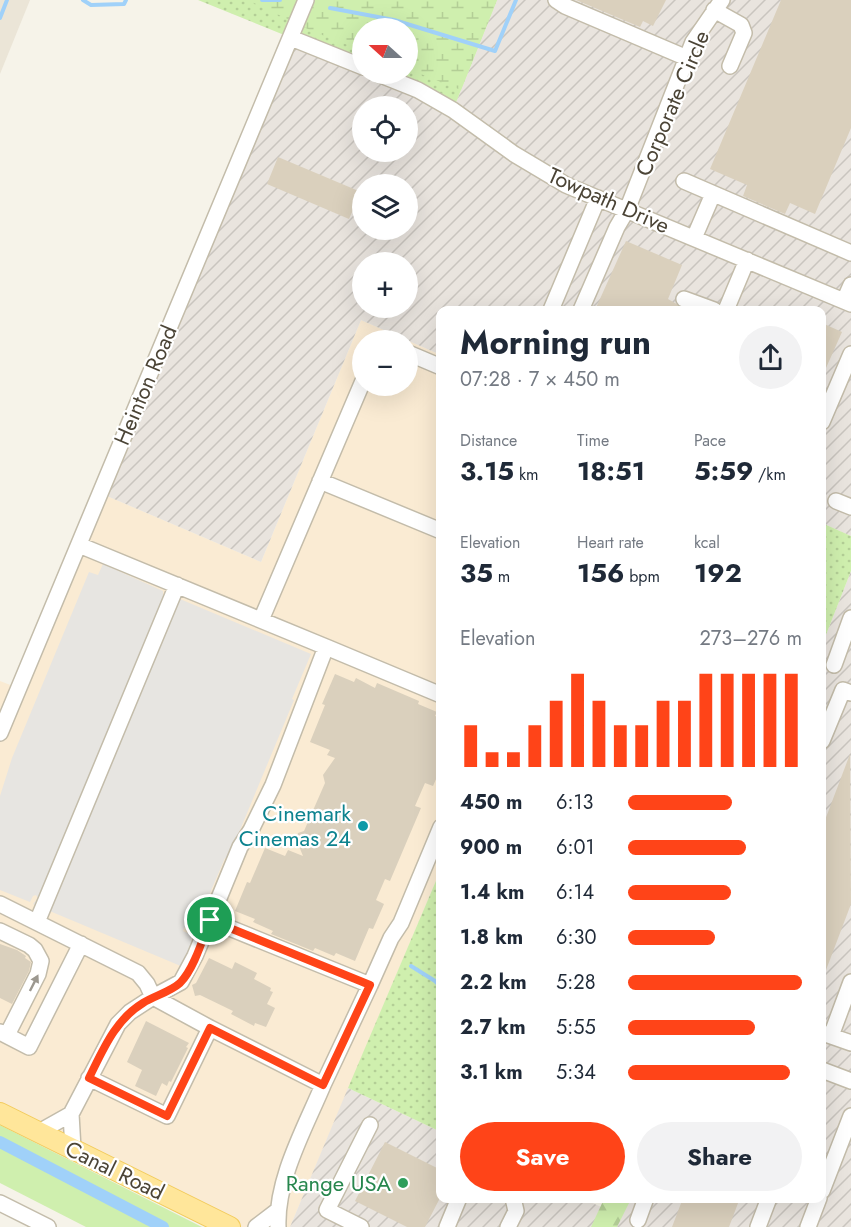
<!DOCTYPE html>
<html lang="en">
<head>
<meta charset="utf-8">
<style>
  body { margin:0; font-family:Jost,sans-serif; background:#f2f2f3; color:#1f2937; height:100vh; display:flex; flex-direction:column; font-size:22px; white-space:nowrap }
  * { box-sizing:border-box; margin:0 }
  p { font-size:20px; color:#747a83 }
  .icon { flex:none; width:33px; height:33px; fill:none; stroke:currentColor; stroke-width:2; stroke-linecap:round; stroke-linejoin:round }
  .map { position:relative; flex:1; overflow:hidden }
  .drawer { position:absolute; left:436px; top:306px; width:390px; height:897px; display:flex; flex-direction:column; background:#fff; border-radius:12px; box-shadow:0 6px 24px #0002 }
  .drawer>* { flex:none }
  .needle { width:39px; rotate:291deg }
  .fabs { position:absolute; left:352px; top:18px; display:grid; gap:12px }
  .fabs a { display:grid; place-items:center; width:66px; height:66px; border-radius:50%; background:#fff; box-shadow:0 6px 24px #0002; font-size:30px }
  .pin { position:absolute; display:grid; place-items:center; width:51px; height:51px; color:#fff; margin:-26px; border:3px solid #fff; border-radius:50%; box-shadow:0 2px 6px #0007 }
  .round { display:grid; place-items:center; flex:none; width:63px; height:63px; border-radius:32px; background:#f2f2f3 }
  .overview { display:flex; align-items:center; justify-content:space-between; height:102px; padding:0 24px }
  h1 { font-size:33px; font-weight:700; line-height:45px }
  .figures { display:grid; grid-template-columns:repeat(3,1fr); gap:9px; height:102px; padding:6px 24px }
  .figures div { display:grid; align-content:center }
  .figures b { font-size:26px; font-weight:700 }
  .figures small { font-size:16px; font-weight:400 }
  .figures p { font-size:16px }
  .chart { height:168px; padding:12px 24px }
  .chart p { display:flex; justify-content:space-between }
  .chart svg { width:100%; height:108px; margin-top:6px; stroke:#ff4418; stroke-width:6 }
  .cta { display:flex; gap:12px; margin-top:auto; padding:12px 24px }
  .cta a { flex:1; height:69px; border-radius:36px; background:#ff4418; color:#fff; font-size:24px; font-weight:700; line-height:69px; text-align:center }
  .cta a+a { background:#f2f2f3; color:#1f2937 }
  ul { padding:0 24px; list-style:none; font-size:20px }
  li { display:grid; grid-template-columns:96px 72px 1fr; align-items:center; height:45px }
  li i { height:15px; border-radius:8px; background:#ff4418 }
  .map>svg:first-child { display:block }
  .residential { fill:#ebe5d7 }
  .commercial { fill:#faebd3; fill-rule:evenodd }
  .industrial { fill:url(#industrial-furrows); fill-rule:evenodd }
  .grass { fill:url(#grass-dots) }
  .forest { fill:url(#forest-firs) }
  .wetland { fill:url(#wetland-marsh) }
  .green { fill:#cfefae }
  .parking { fill:#e7e5e1 }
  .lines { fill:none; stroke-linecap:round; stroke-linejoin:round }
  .stream { stroke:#a0d1f9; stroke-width:4 }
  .canal { stroke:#a0d1f9; stroke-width:12 }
  .building { fill:#dad0bd }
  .minor-casing { stroke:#c3bcaa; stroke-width:18 }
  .major-casing { stroke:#f2cb5c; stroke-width:22 }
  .minor { stroke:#fff; stroke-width:15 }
  .major { stroke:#ffe69a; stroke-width:20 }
  .oneway { fill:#9c9890 }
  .route-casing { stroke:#fff; stroke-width:12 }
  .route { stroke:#ff4418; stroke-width:8 }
  .culture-dot { fill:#0f9aa8; stroke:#fff; stroke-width:2 }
  .leisure-dot { fill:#2e9e5b; stroke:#fff; stroke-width:2 }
  .labels { text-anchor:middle; stroke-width:4.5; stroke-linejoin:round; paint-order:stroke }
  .street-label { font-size:22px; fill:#4b4436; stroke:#fff }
  .culture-label { font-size:22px; fill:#0d838f; stroke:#fff; text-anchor:end }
  .leisure-label { font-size:22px; fill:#27864d; stroke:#fff; text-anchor:end }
</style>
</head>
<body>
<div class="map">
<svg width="851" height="1227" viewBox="0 0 851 1227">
  <defs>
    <pattern id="industrial-furrows" width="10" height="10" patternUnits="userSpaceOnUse" patternTransform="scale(1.5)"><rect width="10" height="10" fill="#e9e4de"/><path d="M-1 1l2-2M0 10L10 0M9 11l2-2" fill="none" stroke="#c9c5bf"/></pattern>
    <pattern id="grass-dots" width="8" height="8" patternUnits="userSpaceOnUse" patternTransform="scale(1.5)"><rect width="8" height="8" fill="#cfefae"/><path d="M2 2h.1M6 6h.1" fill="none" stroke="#b3ce96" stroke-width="1.8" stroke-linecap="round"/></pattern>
    <pattern id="forest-firs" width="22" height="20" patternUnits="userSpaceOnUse" patternTransform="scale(1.5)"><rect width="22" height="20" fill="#cfefae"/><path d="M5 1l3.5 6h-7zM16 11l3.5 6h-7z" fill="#b3ce96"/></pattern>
    <pattern id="wetland-marsh" width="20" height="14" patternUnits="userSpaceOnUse" patternTransform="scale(1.5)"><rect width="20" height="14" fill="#cfefae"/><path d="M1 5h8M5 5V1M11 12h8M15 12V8" fill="none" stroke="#b3ce96"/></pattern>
  </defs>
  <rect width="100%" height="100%" fill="#f6f3e9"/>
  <path class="residential" d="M0 0H30L0 74Z"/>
  <path class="commercial" d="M361 320 441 355V869L290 1227H230L0 1113V681L18 688 100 493 261 562ZM363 340H408V386H363Z"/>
  <path class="industrial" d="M497 0H851V536L822 523V310H441V355L361 320 261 562 100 493 291 38 363 74H378L453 110ZM363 106H408V152H363ZM363 184H408V230H363ZM363 262H408V308H363Z
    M851 571V1227H290L348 1088 441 1132V1198H582L601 1207 604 1198H822V645Z"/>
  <path class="grass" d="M198 0H497L453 110 378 74H408V28H363V67Z
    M822 523 851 536V571L822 645Z
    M441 869V1132L348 1088Z"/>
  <path class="forest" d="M604 1199H631L617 1227H591Z"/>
  <path class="wetland" d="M248 0H497L461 90 408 69V28H363V51L312 31Z"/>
  <path class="green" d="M0 1125 202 1227H86L0 1183Z"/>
  <path class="parking" d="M103 564 163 591V600L180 599 311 654 292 699 294 700 228 859 225 858 204 907 199 904 195 905 183 931 192 935 191 945 195 938V972L33 904 38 898 36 895 33 896 30 902 0 890V796L12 758 89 572 98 575Z"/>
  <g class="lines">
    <path class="stream" d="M83 0 91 5 124 4 126 0
      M262 0H280
      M330 8 394 20 495 51 516 0
      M0 18 7 0
      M411 966 435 981 441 987
      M585 1198 595 1201 604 1198"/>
    <path class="canal" d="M0 1142 163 1227"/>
  </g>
  <path class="building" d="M576 0H666L653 26 643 21 640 27Z
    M781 0H851V128L815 214 790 203 785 214 743 196 747 185 710 169Z
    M278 157 361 192 349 219 267 184Z
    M626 241 682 265 668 299 687 310H595Z
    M822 323 842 332 822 377Z
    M335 674 354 682 356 678 375 688 377 683 419 701 418 704 437 712 435 716 441 718V768L433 786 425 783 415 806 421 808 390 881 385 879 376 900 384 904 373 929 369 928 355 961 336 953 334 956 315 948 313 951 271 934 273 931 253 922 255 919 235 911 247 882 250 883 265 848 285 856 288 850 303 856 296 839 298 833 304 831 325 783 323 775 335 758 327 755 330 750 310 742 325 705 322 704Z
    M850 754 851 904 823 978 822 828Z
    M0 944 17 950 26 956 25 958 31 962 29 971 12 1004 0 998Z
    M209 958 232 969 235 962 257 973 254 979 271 988 270 991 273 992 267 1004 275 1008 266 1027 255 1023 254 1026 231 1014 233 1011 200 995 195 996 192 985 196 983Z
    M146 1021 189 1043 186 1047 188 1048 171 1082 169 1081 167 1086 162 1083 156 1096 135 1086 142 1070 127 1062Z
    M385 1142 441 1170V1196L425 1227H407L355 1201Z
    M683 1198H740L729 1227H672Z"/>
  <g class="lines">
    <defs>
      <path id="minor" d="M556 0 565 6 687 58
        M714 10 741 25 744 33 730 66
        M291 38 363 67
        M378 74 418 90 453 110 514 154 566 185 851 304
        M684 181 851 253
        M694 238 713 194
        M684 299 714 310
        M844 301 851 285
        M551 310 598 198
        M581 310 617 227 627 210 693 42 722 0
        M726 310 747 260
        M408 353 441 367
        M822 422 851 354
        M320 481 441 531
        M836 501 851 507
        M79 545 326 647 273 785 251 830 240 847 210 920
        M261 620 363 381
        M326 647 441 695
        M834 665 851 618
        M0 733 306 0
        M822 741 843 690 851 693
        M0 904 138 973 147 984 153 997 130 1012 118 1024 71 1114 39 1132
        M37 922 177 585
        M0 931 29 945 35 950 41 961 38 974 7 1035
        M370 985 391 938 401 923 441 827
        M153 997 181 982 195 956 210 920 370 985 323 1085
        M210 1028 323 1085C305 1128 276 1179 278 1227
        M0 1032 29 1047 81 944
        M822 1033 831 1036 851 982
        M831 1036 851 1043
        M822 1070 851 1081
        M89 1078 167 1116 210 1028 153 997
        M71 1114 73 1149
        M822 1191 851 1116
        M0 1203 48 1227
        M638 1220 646 1198
        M256 1227 277 1211
        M361 1227 327 1210 370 1125
        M447 1227 459 1198
        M508 1227 516 1211 513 1198
        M758 1227 769 1198
        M808 1227 819 1198"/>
      <path id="major" d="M0 1113 230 1227"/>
    </defs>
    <use href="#minor" class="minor-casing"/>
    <use href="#major" class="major-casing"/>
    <use href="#minor" class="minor"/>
    <use href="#major" class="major"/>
  </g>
  <defs><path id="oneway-solid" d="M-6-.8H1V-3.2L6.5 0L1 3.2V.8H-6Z" transform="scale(1.5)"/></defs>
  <use class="oneway" href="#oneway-solid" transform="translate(34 983) rotate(-63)"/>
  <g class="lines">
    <defs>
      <path id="route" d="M210 920 370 985 323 1085 210 1028 167 1116 89 1078C103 1050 115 1020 143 1003 154 996 170 992 180 983 194 969 203 938 210 920Z"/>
    </defs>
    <use href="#route" class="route-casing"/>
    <use href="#route" class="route"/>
  </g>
  <circle class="culture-dot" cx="363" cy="826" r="6"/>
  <circle class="leisure-dot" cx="403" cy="1183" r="6"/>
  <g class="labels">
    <g class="street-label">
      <text transform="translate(672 103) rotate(-67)" y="8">Corporate Circle</text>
      <text transform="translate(609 200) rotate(24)" y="8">Towpath Drive</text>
      <text transform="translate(145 385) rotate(-67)" y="8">Heinton Road</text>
      <text transform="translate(115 1170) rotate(26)" y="8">Canal Road</text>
    </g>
    <g class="culture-label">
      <text x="351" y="821">Cinemark<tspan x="351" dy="25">Cinemas 24</tspan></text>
    </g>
    <g class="leisure-label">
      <text x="391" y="1191">Range USA</text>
    </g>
  </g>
</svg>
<div class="fabs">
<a><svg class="needle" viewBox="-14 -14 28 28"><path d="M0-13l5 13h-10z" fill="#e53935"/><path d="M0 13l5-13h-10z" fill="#747a83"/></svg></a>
<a><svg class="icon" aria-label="locate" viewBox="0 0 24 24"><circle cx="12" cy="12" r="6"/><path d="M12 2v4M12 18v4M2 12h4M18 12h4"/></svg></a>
<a><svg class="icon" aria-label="layers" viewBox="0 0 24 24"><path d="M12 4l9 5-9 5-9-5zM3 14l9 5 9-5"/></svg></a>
<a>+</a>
<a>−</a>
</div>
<div class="pin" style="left:210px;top:920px;background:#1e9e55"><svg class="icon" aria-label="arrive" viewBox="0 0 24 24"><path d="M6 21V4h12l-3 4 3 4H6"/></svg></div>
<section class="drawer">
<div class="overview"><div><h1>Morning run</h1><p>07:28 · 7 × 450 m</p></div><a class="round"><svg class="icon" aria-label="share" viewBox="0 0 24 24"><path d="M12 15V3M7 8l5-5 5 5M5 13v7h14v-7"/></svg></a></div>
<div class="figures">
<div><p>Distance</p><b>3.15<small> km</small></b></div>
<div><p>Time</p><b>18:51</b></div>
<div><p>Pace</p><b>5:59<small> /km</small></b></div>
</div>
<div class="figures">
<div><p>Elevation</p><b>35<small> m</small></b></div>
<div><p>Heart rate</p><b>156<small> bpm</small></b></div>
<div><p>kcal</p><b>192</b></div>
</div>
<div class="chart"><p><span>Elevation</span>273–276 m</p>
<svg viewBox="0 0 160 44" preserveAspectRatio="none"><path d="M5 44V27M15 44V38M25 44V38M35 44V27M45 44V17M55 44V6M65 44V17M75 44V27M85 44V27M95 44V17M105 44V17M115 44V6M125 44V6M135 44V6M145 44V6M155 44V6"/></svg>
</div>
<ul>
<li><b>450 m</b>6:13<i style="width:60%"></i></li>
<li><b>900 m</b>6:01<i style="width:68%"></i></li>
<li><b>1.4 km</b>6:14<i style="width:59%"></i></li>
<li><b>1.8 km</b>6:30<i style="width:50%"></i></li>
<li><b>2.2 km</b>5:28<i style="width:100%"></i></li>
<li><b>2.7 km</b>5:55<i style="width:73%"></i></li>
<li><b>3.1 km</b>5:34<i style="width:93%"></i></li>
</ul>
<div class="cta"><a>Save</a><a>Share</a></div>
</section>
</div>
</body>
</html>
